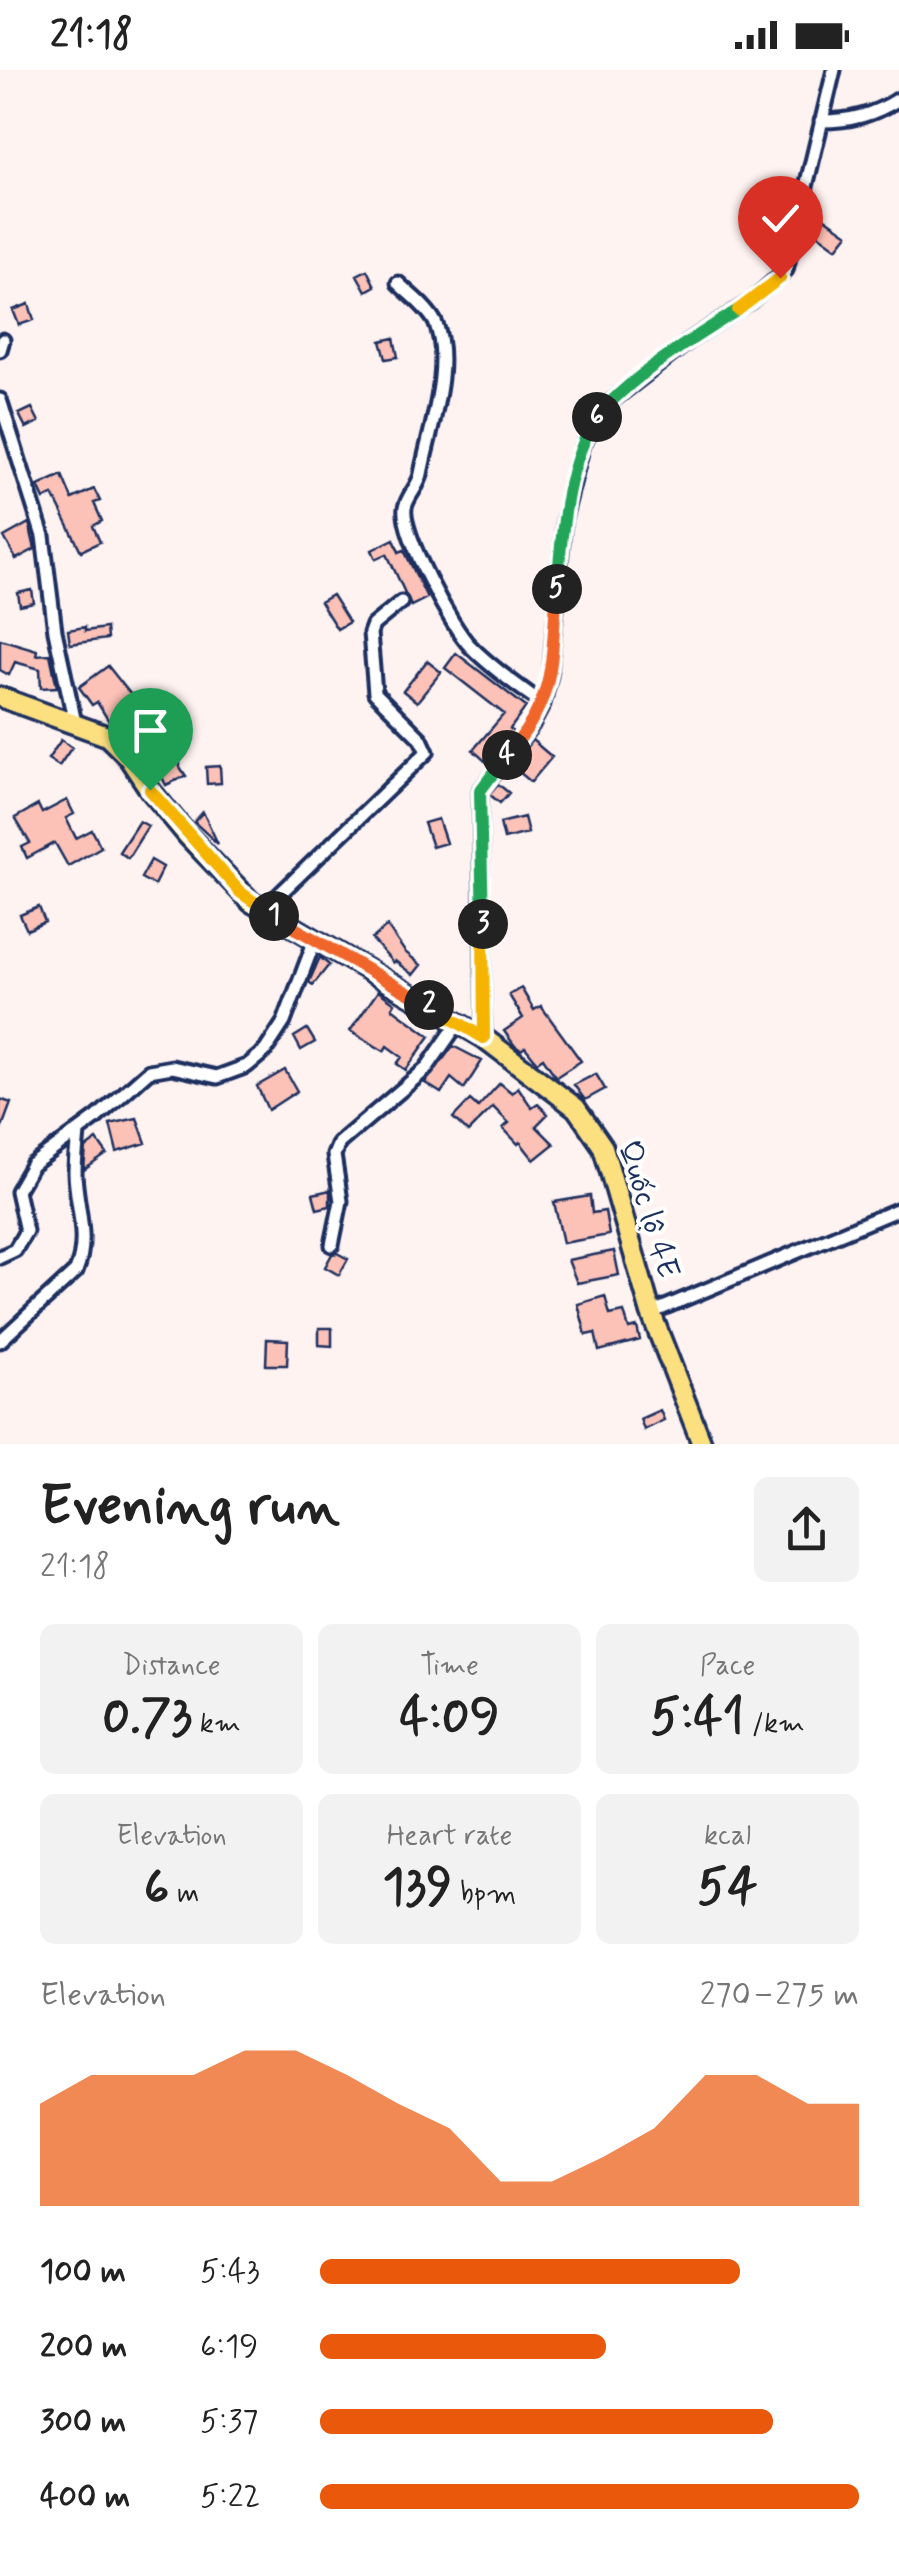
<!DOCTYPE html>
<html lang="en">
<head>
<meta charset="utf-8">
<style>
  body { margin:0; font-family:Mynerve,sans-serif; background:#f2f2f2; color:#222; height:100vh; display:flex; flex-direction:column; font-size:38px; white-space:nowrap }
  * { box-sizing:border-box; margin:0 }
  p { font-size:32px; color:#767676 }
  .icon { flex:none; width:55px; height:55px; fill:none; stroke:currentColor; stroke-width:2; stroke-linecap:round; stroke-linejoin:round }
  .map { position:relative; height:1374px; overflow:hidden }
  .panel { display:flex; flex-direction:column; background:#fff; flex:1 }
  .panel>* { flex:none }
  .pin { position:absolute; display:grid; place-items:center; width:85px; height:85px; color:#fff; margin:-102px -42px; border-radius:50% 50% 50% 0; rotate:-45deg; box-shadow:0 0 10px #0007 }
  .pin .icon { rotate:45deg }
  .km { position:absolute; width:50px; height:50px; margin:-25px; border-radius:50%; background:#222; color:#fff; font-size:28px; line-height:50px; text-align:center }
  .round { display:grid; place-items:center; flex:none; width:105px; height:105px; border-radius:15px; background:#f2f2f2 }
  .summary { display:flex; align-items:center; justify-content:space-between; height:170px; padding:0 40px }
  h1 { font-size:55px; font-weight:700; line-height:75px }
  .stats { display:grid; grid-template-columns:repeat(3,1fr); gap:15px; height:170px; padding:10px 40px }
  .stats div { display:grid; align-content:center; border-radius:15px; background:#f2f2f2; text-align:center }
  .stats b { font-size:50px; font-weight:700 }
  .stats small { font-size:28px; font-weight:400 }
  .stats p { font-size:28px }
  .chart { height:280px; padding:20px 40px }
  .chart p { display:flex; justify-content:space-between }
  .chart svg { width:100%; height:180px; margin-top:10px; fill:#ea580c; opacity:.7 }
  ul { padding:0 40px; list-style:none; font-size:32px }
  li { display:grid; grid-template-columns:160px 120px 1fr; align-items:center; height:75px }
  li i { height:25px; border-radius:12px; background:#ea580c }
  .status { display:flex; justify-content:space-between; align-items:center; height:70px; padding:0 50px; background:#fff; direction:ltr }
  .status svg { height:28px; fill:currentColor }
  .map>svg:first-child { display:block }
  .building { fill:#fdc2b7; stroke:#1b2f5e; stroke-width:2.5 }
  .lines { fill:none; stroke-linecap:round; stroke-linejoin:round }
  .minor-casing { stroke:#1b2f5e; stroke-width:19 }
  .primary-casing { stroke:#1b2f5e; stroke-width:25 }
  .minor { stroke:#fff; stroke-width:11 }
  .primary { stroke:#fce080; stroke-width:18 }
  .split-1-casing { stroke:#fff; stroke-width:20 }
  .split-2-casing { stroke:#fff; stroke-width:20 }
  .split-3-casing { stroke:#fff; stroke-width:20 }
  .split-4-casing { stroke:#fff; stroke-width:20 }
  .split-5-casing { stroke:#fff; stroke-width:20 }
  .split-6-casing { stroke:#fff; stroke-width:20 }
  .split-7-casing { stroke:#fff; stroke-width:20 }
  .split-8-casing { stroke:#fff; stroke-width:20 }
  .split-1 { stroke:#f5b400; stroke-width:12 }
  .split-2 { stroke:#f0652b; stroke-width:12 }
  .split-3 { stroke:#f5b400; stroke-width:12 }
  .split-4 { stroke:#22a559; stroke-width:12 }
  .split-5 { stroke:#f0652b; stroke-width:12 }
  .split-6 { stroke:#22a559; stroke-width:12 }
  .split-7 { stroke:#22a559; stroke-width:12 }
  .split-8 { stroke:#f5b400; stroke-width:12 }
  .labels { text-anchor:middle; stroke-width:8; stroke-linejoin:round; paint-order:stroke }
  .street-label { font-size:32px; fill:#1b2f5e; stroke:#fff }
</style>
</head>
<body>
<div class="status"><b>21:18</b><svg viewBox="0 0 49 12"><path d="M0 12V9h3v3zM5 12V6h3v6zM10 12V3h3v9zM15 12V0h3v12zM26 1h20v11H26zM47 4h2v5h-2z"/></svg></div>
<div class="map">
<svg width="899" height="1374" viewBox="0 0 899 1374">
  <rect width="100%" height="100%" fill="#fff3f1"/>
  <filter id="ink" filterUnits="userSpaceOnUse"><feTurbulence type="fractalNoise" baseFrequency=".01" numOctaves="2"/><feDisplacementMap in="SourceGraphic" scale="20" xChannelSelector="R" yChannelSelector="G"/><feConvolveMatrix kernelMatrix="1 2 1 2 8 2 1 2 1" color-interpolation-filters="sRGB"/></filter>
  <g filter="url(#ink)">
    <path class="building" d="M791 127 788 150 768 152 765 129Z
      M825 148 848 164 837 178 815 162Z
      M367 200 375 216 366 221 357 205Z
      M29 234 34 250 19 255 13 240Z
      M394 268 398 287 386 289 381 271Z
      M32 338 39 352 26 358 19 344Z
      M62 405 72 429 94 419 100 431 94 433 102 451 93 456 100 472 81 481 53 425 44 429 38 416Z
      M29 453 35 479 16 489 4 467Z
      M394 469 399 482 404 480 427 528 411 536 387 484 376 489 372 480Z
      M32 520 34 533 20 536 18 523Z
      M332 525 349 552 337 559 320 532Z
      M85 557V561L106 558 107 569 70 574 68 560Z
      M0 569 37 580 36 585 50 584 57 617 41 618 40 599 15 592 9 605 0 600Z
      M456 583 526 637 510 659 514 663 497 684 494 681 485 691 473 680 504 644 445 598Z
      M427 591 441 602 417 632 403 621Z
      M108 596 135 630 146 625 155 642 164 636 174 651 136 675 120 650 110 653 97 632 92 635 79 617Z
      M61 670 72 677 59 696 48 689Z
      M532 670 552 687 531 712 512 696Z
      M162 680H180V697L186 706 166 715 161 705Z
      M220 696 221 713 207 714 206 697Z
      M498 714 509 723 500 733 489 724Z
      M67 730 74 744 66 748 76 768 92 760 101 777 68 796 55 773 27 788 22 777 30 773 15 748 38 735 42 743Z
      M203 742 218 774 194 752Z
      M524 747 528 763 504 769 500 753Z
      M438 749 446 773 432 777 424 753Z
      M139 751 148 756 128 788 119 782Z
      M151 790 163 797 154 815 141 808Z
      M39 837 45 852 27 860 20 845Z
      M387 856 405 882 421 895 413 905 395 891 393 893 372 869Z
      M320 887 329 895 313 915 309 912Z
      M521 918 534 940 541 936 581 991 556 1007 543 988 537 992 525 977 521 980 515 976 504 961 523 948 509 925Z
      M378 921 395 933 392 938 430 966 406 1000 397 994 402 987 387 976 384 981 350 961Z
      M307 959 315 972 301 980 294 967Z
      M453 976 482 991 464 1019 451 1008 441 1023 425 1013Z
      M285 1000 297 1021 268 1040 257 1016Z
      M596 1004 605 1019 585 1030 574 1015Z
      M500 1013 512 1023 518 1017 532 1038 538 1034 548 1044 536 1056 554 1074 534 1090 520 1072 518 1074 503 1058 509 1053 493 1037 468 1062 453 1048 470 1030 478 1037Z
      M0 1029 11 1033 1 1060H0Z
      M137 1048 146 1073 117 1082 110 1054Z
      M97 1070 107 1084 84 1100 86 1078Z
      M330 1120V1136L317 1139 313 1124Z
      M590 1126 592 1143 605 1141 609 1165 563 1173 554 1132Z
      M614 1181 619 1205 577 1213 568 1190Z
      M337 1183 348 1189 339 1205 325 1197 332 1184Z
      M605 1226 610 1245 624 1242 629 1259 637 1257 640 1270 599 1281 595 1263 586 1265 578 1234Z
      M319 1258H332V1276L319 1275Z
      M267 1269 288 1270 287 1295H266Z
      M660 1340 664 1350 644 1360 640 1349Z"/>
    <g class="lines">
      <defs>
        <path id="minor" d="M821 51C851 51 873 45 899 29
          M398 213C410 225 427 237 435 252 454 294 429 361 421 404 419 416 407 426 405 438 401 463 452 558 470 576 492 598 518 616 543 634
          M0 280 3 270
          M0 330 43 466 55 561 75 653
          M263 840 427 682 421 669 375 623 370 563 373 555 401 532
          M484 968 480 721 532 655 543 634 550 605 564 449 583 375 595 351 609 333 692 269 751 231 786 200 834 0
          M332 1175 341 1131 334 1085 339 1073 426 999 458 953
          M0 1187 15 1180 26 1161 17 1121 32 1095 96 1048 149 1001 172 997 217 1007 247 996 265 981 284 952 316 867
          M651 1243 899 1139
          M0 1271 76 1201C90 1168 76 1137 75 1103 75 1090 77 1076 78 1062"/>
        <path id="primary" d="M0 627 107 666 128 687 150 720 188 766 251 832 484 968 576 1038 603 1077 651 1243 702 1374"/>
      </defs>
      <use href="#minor" class="minor-casing"/>
      <use href="#primary" class="primary-casing"/>
      <use href="#minor" class="minor"/>
      <use href="#primary" class="primary"/>
    </g>
  </g>
  <g class="lines" filter="url(#ink)">
    <defs>
      <path id="split-1" d="M150 720 240 822 274 846"/>
      <path id="split-2" d="M274 846 429 935"/>
      <path id="split-3" d="M429 935 484 968 483 854"/>
      <path id="split-4" d="M483 854 480 721 507 685"/>
      <path id="split-5" d="M507 685C558 626 550 592 557 519"/>
      <path id="split-6" d="M557 519C562 463 565 396 597 347"/>
      <path id="split-7" d="M597 347C632 305 692 269 738 240"/>
      <path id="split-8" d="M738 240 780 208"/>
    </defs>
    <use href="#split-1" class="split-1-casing"/>
    <use href="#split-2" class="split-2-casing"/>
    <use href="#split-3" class="split-3-casing"/>
    <use href="#split-4" class="split-4-casing"/>
    <use href="#split-5" class="split-5-casing"/>
    <use href="#split-6" class="split-6-casing"/>
    <use href="#split-7" class="split-7-casing"/>
    <use href="#split-8" class="split-8-casing"/>
    <use href="#split-1" class="split-1"/>
    <use href="#split-2" class="split-2"/>
    <use href="#split-3" class="split-3"/>
    <use href="#split-4" class="split-4"/>
    <use href="#split-5" class="split-5"/>
    <use href="#split-6" class="split-6"/>
    <use href="#split-7" class="split-7"/>
    <use href="#split-8" class="split-8"/>
  </g>
  <g class="labels">
    <g class="street-label">
      <text transform="translate(650 1139) rotate(73)" y="11">Quốc lộ 4E</text>
    </g>
  </g>
</svg>
<div class="pin" style="left:150px;top:720px;background:#1e9e55"><svg class="icon" aria-label="arrive" viewBox="0 0 24 24"><path d="M6 21V4h12l-3 4 3 4H6"/></svg></div>
<div class="pin" style="left:780px;top:208px;background:#d93025"><svg class="icon" aria-label="check" viewBox="0 0 24 24"><path d="M5 12l5 5 9-10"/></svg></div>
<b class="km" style="left:274px;top:846px">1</b>
<b class="km" style="left:429px;top:935px">2</b>
<b class="km" style="left:483px;top:854px">3</b>
<b class="km" style="left:507px;top:685px">4</b>
<b class="km" style="left:557px;top:519px">5</b>
<b class="km" style="left:597px;top:347px">6</b>
</div>
<section class="panel">
<div class="summary"><div><h1>Evening run</h1><p>21:18</p></div><a class="round"><svg class="icon" aria-label="share" viewBox="0 0 24 24"><path d="M12 15V3M7 8l5-5 5 5M5 13v7h14v-7"/></svg></a></div>
<div class="stats">
<div><p>Distance</p><b>0.73<small> km</small></b></div>
<div><p>Time</p><b>4:09</b></div>
<div><p>Pace</p><b>5:41<small> /km</small></b></div>
</div>
<div class="stats">
<div><p>Elevation</p><b>6<small> m</small></b></div>
<div><p>Heart rate</p><b>139<small> bpm</small></b></div>
<div><p>kcal</p><b>54</b></div>
</div>
<div class="chart"><p><span>Elevation</span>270–275 m</p>
<svg viewBox="0 0 160 44" preserveAspectRatio="none"><path d="M0 44V19L10 12L20 12L30 12L40 6L50 6L60 12L70 19L80 25L90 38L100 38L110 32L120 25L130 12L140 12L150 19L160 19V44z"/></svg>
</div>
<ul>
<li><b>100 m</b>5:43<i style="width:78%"></i></li>
<li><b>200 m</b>6:19<i style="width:53%"></i></li>
<li><b>300 m</b>5:37<i style="width:84%"></i></li>
<li><b>400 m</b>5:22<i style="width:100%"></i></li>
</ul>
</section>
</body>
</html>
